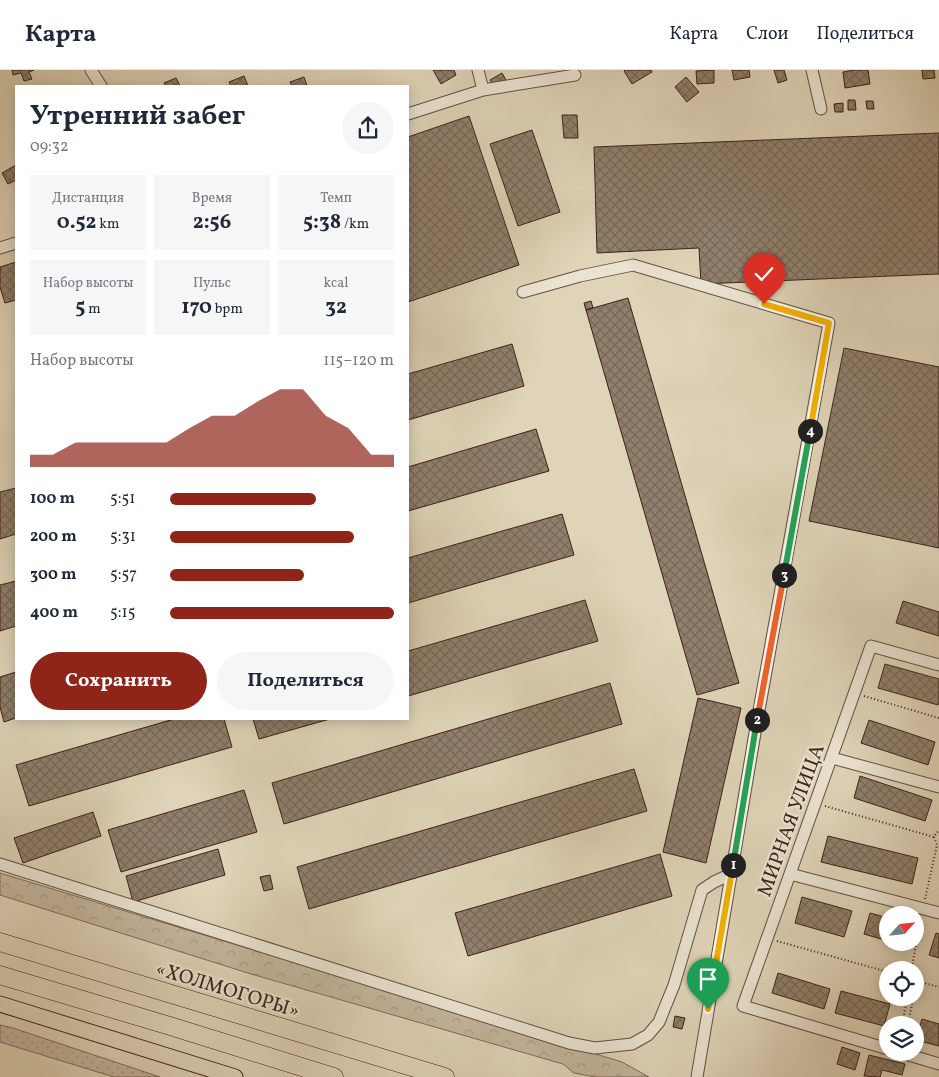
<!DOCTYPE html>
<html lang="ru">
<head>
<meta charset="utf-8">
<style>
  body { margin:0; font-family:Vollkorn,serif; background:#f6f6f7; color:#1f2937; height:100vh; display:flex; flex-direction:column; font-size:19px; white-space:nowrap }
  * { box-sizing:border-box; margin:0 }
  p { font-size:16px; color:#747a83 }
  .icon { flex:none; width:28px; height:28px; fill:none; stroke:currentColor; stroke-width:2; stroke-linecap:round; stroke-linejoin:round }
  .map { position:relative; flex:1; overflow:hidden }
  .drawer { position:absolute; left:15px; top:15px; width:394px; height:635px; display:flex; flex-direction:column; background:#fff; border-radius:0px; box-shadow:0 2px 12px #0003 }
  .drawer>* { flex:none }
  .needle { width:32px; rotate:63deg }
  .buttons { position:absolute; left:879px; top:836px; display:grid; gap:10px }
  .buttons a { display:grid; place-items:center; width:45px; height:45px; border-radius:50%; background:#fff; box-shadow:0 2px 12px #0003; font-size:25px }
  .pin { position:absolute; display:grid; place-items:center; width:42px; height:42px; color:#fff; margin:-51px -21px; border-radius:50% 50% 50% 0; rotate:-45deg; box-shadow:0 0 5px #0007 }
  .pin .icon { rotate:45deg }
  .km { position:absolute; width:25px; height:25px; margin:-12px; border-radius:50%; background:#222; color:#fff; font-size:14px; line-height:25px; text-align:center }
  .round { display:grid; place-items:center; flex:none; width:52px; height:52px; border-radius:26px; background:#f6f6f7 }
  .headline { display:flex; align-items:center; justify-content:space-between; height:85px; padding:0 15px }
  h1 { font-size:28px; font-weight:700; line-height:38px }
  .metrics { display:grid; grid-template-columns:repeat(3,1fr); gap:8px; height:85px; padding:5px 15px }
  .metrics div { display:grid; align-content:center; border-radius:0px; background:#f6f6f7; text-align:center }
  .metrics b { font-size:21px; font-weight:700 }
  .metrics small { font-size:14px; font-weight:400 }
  .metrics p { font-size:14px }
  .chart { height:140px; padding:10px 15px }
  .chart p { display:flex; justify-content:space-between }
  .chart svg { width:100%; height:90px; margin-top:5px; fill:#8f2418; opacity:.7 }
  .cta { display:flex; gap:10px; margin-top:auto; padding:10px 15px }
  .cta a { flex:1; height:58px; border-radius:30px; background:#8f2418; color:#fff; font-size:20px; font-weight:700; line-height:58px; text-align:center }
  .cta a+a { background:#f6f6f7; color:#1f2937 }
  ul { padding:0 15px; list-style:none; font-size:16px }
  li { display:grid; grid-template-columns:80px 60px 1fr; align-items:center; height:38px }
  li i { height:12px; border-radius:6px; background:#8f2418 }
  header { display:flex; align-items:center; gap:30px; box-sizing:border-box; height:70px; padding:0 25px; background:#fff; border-bottom:1px solid #e0e1e3 }
  header strong { font-size:24px }
  nav { display:flex; gap:28px; margin-inline-start:auto; font-size:18px }
  .map>svg:first-child { display:block }
  .green { fill:url(#green-dots); stroke:#7f6c5b }
  .forest { fill:url(#forest-crowns); stroke:#7f6c5b }
  .building { fill:url(#building-cross-hatch); stroke:#3b2319 }
  .lines { fill:none; stroke-linecap:round; stroke-linejoin:round }
  .minor-casing { stroke:#644f41; stroke-width:13 }
  .major-casing { stroke:#3b2319; stroke-width:17 }
  .highway-casing { stroke:#3b2319; stroke-width:19 }
  .path { stroke:#3b2319; stroke-width:2; stroke-dasharray:1 2.5; stroke-linecap:butt }
  .minor { stroke:#eae3d1; stroke-width:11 }
  .major { stroke:#dfd4b8; stroke-width:15 }
  .highway { stroke:#dfd4b8; stroke-width:18 }
  .split-1-casing { stroke:#fff; stroke-width:10 }
  .split-2-casing { stroke:#fff; stroke-width:10 }
  .split-3-casing { stroke:#fff; stroke-width:10 }
  .split-4-casing { stroke:#fff; stroke-width:10 }
  .split-5-casing { stroke:#fff; stroke-width:10 }
  .split-1 { stroke:#f5b400; stroke-width:6 }
  .split-2 { stroke:#22a559; stroke-width:6 }
  .split-3 { stroke:#f0652b; stroke-width:6 }
  .split-4 { stroke:#22a559; stroke-width:6 }
  .split-5 { stroke:#f5b400; stroke-width:6 }
  .labels { text-anchor:middle; stroke-width:5; stroke-linejoin:round; paint-order:stroke }
  .street-label { font-size:20px; fill:#3b2319; stroke:#eae3d1 }
</style>
</head>
<body>
<header>
<strong>Карта</strong>
<nav><a>Карта</a><a>Слои</a><a>Поделиться</a></nav>
</header>
<div class="map">
<svg width="939" height="1007" viewBox="0 0 939 1007">
  <defs>
    <pattern id="green-dots" width="8" height="8" patternUnits="userSpaceOnUse" patternTransform="scale(1.25)"><rect width="8" height="8" fill="#c3b69d"/><path d="M2 2h.1M6 6h.1" fill="none" stroke="#a89c87" stroke-width="1.8" stroke-linecap="round"/></pattern>
    <pattern id="forest-crowns" width="20" height="18" patternUnits="userSpaceOnUse" patternTransform="scale(1.25)"><rect width="20" height="18" fill="#c3b69d"/><path d="M2 6a3 3 0 1 1 6 0M12 15a3 3 0 1 1 6 0" fill="none" stroke="#a89c87"/></pattern>
    <pattern id="building-cross-hatch" width="8" height="8" patternUnits="userSpaceOnUse" patternTransform="scale(1.25)"><rect width="8" height="8" fill="#907f6c"/><path d="M0 0l8 8M0 8l8-8" fill="none" stroke="#776858"/></pattern>
  </defs>
  <rect width="100%" height="100%" fill="#dfd4b8"/>
  <filter id="stains"><feTurbulence type="fractalNoise" baseFrequency=".004" numOctaves="4"/><feColorMatrix values="0 0 0 0 .2 0 0 0 0 .09 0 0 0 0 .02 0 0 0 .5 -.17"/></filter>
  <radialGradient id="worn" r=".72"><stop offset=".6" stop-color="#630" stop-opacity="0"/><stop offset="1" stop-color="#630" stop-opacity=".3"/></radialGradient>
  <path class="green" d="M0 955 13 958 160 1007H114L0 972Z"/>
  <path class="forest" d="M0 803 622 992 649 1007H595L574 1003 563 994 251 904 0 825Z"/>
  <path class="building" d="M12 0H34L29 2 32 9 24 11 21 3 13 5Z
    M433 0H454L456 5 441 14Z
    M625 0H651L652 2 632 14 624 1Z
    M714 0V13L697 14 696 1Z
    M732 0H749L750 7 734 10Z
    M774 0H784L787 10 778 13Z
    M855 0H868L870 14 845 18 843 2Z
    M922 0H934L935 8 923 9Z
    M502 3 506 10 495 17 490 10Z
    M244 6 248 16H231L229 12Z
    M304 7 307 16H292L290 12Z
    M686 7 699 22 687 32 675 17Z
    M176 8 180 16H166L164 13Z
    M848 30H855L856 40H848Z
    M866 31H873L874 39H867Z
    M843 33V42H835L834 34Z
    M562 45H577L578 68H564Z
    M469 46 519 195 408 232V67Z
    M532 60 560 142 518 156 490 74Z
    M939 63V204L701 214 699 178 597 183 594 77Z
    M16 95V110L8 114 2 103Z
    M16 192V230L5 233 0 217V197Z
    M628 228 739 613 697 625 586 240Z
    M591 231 593 238 586 240 584 233Z
    M512 274 524 316 408 350V304Z
    M844 278 939 297V478L809 451Z
    M536 359 549 401 408 441V397Z
    M16 418V464L0 469V422Z
    M562 444 574 485 408 533V488Z
    M16 511V556L0 561V515Z
    M585 530 598 571 408 626V581Z
    M903 531 939 542V566L896 553Z
    M885 594 939 609V631L938 635 878 618Z
    M16 602V648L4 652 0 637V607Z
    M610 613 622 654 284 754 272 713Z
    M698 628 741 638 706 793 663 782Z
    M174 649H224L232 677 29 736 16 695Z
    M253 649H330L259 669Z
    M869 650 935 672 928 695 861 673Z
    M634 699 647 741 309 839 297 797Z
    M860 706 932 730 925 751 854 728Z
    M244 720 257 762 121 802 108 760Z
    M93 742 101 766 23 793 14 768Z
    M828 766 918 788 912 814 821 792Z
    M218 779 225 805 133 832 126 806Z
    M660 784 672 826 468 886 455 843Z
    M270 805 273 819 264 821 260 807Z
    M802 827 852 841 844 867 795 853Z
    M870 843 888 848V871L864 864Z
    M936 863 939 864V888L929 885Z
    M778 903 830 919 824 939 772 923Z
    M841 921 890 934 884 956 835 943Z
    M675 946 685 948 682 959 673 957Z
    M922 949 939 954V976L916 970Z
    M842 977 860 983 855 1000 837 994Z
    M869 985 905 994 902 1005 882 1000 880 1007 864 1006Z"/>
  <g class="lines">
    <defs>
      <path id="minor" d="M91 0 101 16
        M478 0 483 20
        M812 0 821 39
        M408 44 483 20 575 5
        M0 178 16 173
        M523 222 580 206 633 195 829 253 756 657 697 1007
        M832 688 939 717
        M0 794 569 973 595 978 632 974 648 965 659 952 674 915 702 820 714 812 731 804
        M790 804 939 843
        M888 979 743 936 871 576 939 595
        M899 982 939 994"/>
      <path id="major" d="M0 934 235 1007"/>
      <path id="highway" d="M0 872 445 1007
        M0 905 170 956 334 1007"/>
    </defs>
    <use href="#minor" class="minor-casing"/>
    <use href="#major" class="major-casing"/>
    <use href="#highway" class="highway-casing"/>
    <path class="path" d="M864 626 939 648
      M825 736 934 767 936 763 939 761
      M934 767 937 775 939 776
      M925 829 937 775
      M777 871 888 902
      M909 900 912 896 921 848
      M915 922 924 913 939 917
      M902 955 907 928
      M908 955 913 928"/>
    <use href="#minor" class="minor"/>
    <use href="#major" class="major"/>
    <use href="#highway" class="highway"/>
  </g>
  <g class="lines">
    <defs>
      <path id="split-1" d="M708 939 733 795"/>
      <path id="split-2" d="M733 795 757 650"/>
      <path id="split-3" d="M757 650 784 505"/>
      <path id="split-4" d="M784 505 810 361"/>
      <path id="split-5" d="M764 234 829 253 810 361"/>
    </defs>
    <use href="#split-1" class="split-1-casing"/>
    <use href="#split-2" class="split-2-casing"/>
    <use href="#split-3" class="split-3-casing"/>
    <use href="#split-4" class="split-4-casing"/>
    <use href="#split-5" class="split-5-casing"/>
    <use href="#split-1" class="split-1"/>
    <use href="#split-2" class="split-2"/>
    <use href="#split-3" class="split-3"/>
    <use href="#split-4" class="split-4"/>
    <use href="#split-5" class="split-5"/>
  </g>
  <g class="labels">
    <g class="street-label">
      <text transform="translate(790 750) rotate(-70)" y="7">МИРНАЯ УЛИЦА</text>
      <text transform="translate(228 919) rotate(17)" y="7">«ХОЛМОГОРЫ»</text>
    </g>
  </g>
  <rect width="100%" height="100%" filter="url(#stains)"/>
  <rect width="100%" height="100%" fill="url(#worn)"/>
</svg>
<div class="buttons">
<a><svg class="needle" viewBox="-14 -14 28 28"><path d="M0-13l5 13h-10z" fill="#e53935"/><path d="M0 13l5-13h-10z" fill="#747a83"/></svg></a>
<a><svg class="icon" aria-label="locate" viewBox="0 0 24 24"><circle cx="12" cy="12" r="6"/><path d="M12 2v4M12 18v4M2 12h4M18 12h4"/></svg></a>
<a><svg class="icon" aria-label="layers" viewBox="0 0 24 24"><path d="M12 4l9 5-9 5-9-5zM3 14l9 5 9-5"/></svg></a>
</div>
<div class="pin" style="left:708px;top:939px;background:#1e9e55"><svg class="icon" aria-label="arrive" viewBox="0 0 24 24"><path d="M6 21V4h12l-3 4 3 4H6"/></svg></div>
<div class="pin" style="left:764px;top:234px;background:#d93025"><svg class="icon" aria-label="check" viewBox="0 0 24 24"><path d="M5 12l5 5 9-10"/></svg></div>
<b class="km" style="left:733px;top:795px">1</b>
<b class="km" style="left:757px;top:650px">2</b>
<b class="km" style="left:784px;top:505px">3</b>
<b class="km" style="left:810px;top:361px">4</b>
<section class="drawer">
<div class="headline"><div><h1>Утренний забег</h1><p>09:32</p></div><a class="round"><svg class="icon" aria-label="share" viewBox="0 0 24 24"><path d="M12 15V3M7 8l5-5 5 5M5 13v7h14v-7"/></svg></a></div>
<div class="metrics">
<div><p>Дистанция</p><b>0.52<small> km</small></b></div>
<div><p>Время</p><b>2:56</b></div>
<div><p>Темп</p><b>5:38<small> /km</small></b></div>
</div>
<div class="metrics">
<div><p>Набор высоты</p><b>5<small> m</small></b></div>
<div><p>Пульс</p><b>170<small> bpm</small></b></div>
<div><p>kcal</p><b>32</b></div>
</div>
<div class="chart"><p><span>Набор высоты</span>115–120 m</p>
<svg viewBox="0 0 160 44" preserveAspectRatio="none"><path d="M0 44V38L10 38L20 32L30 32L40 32L50 32L60 32L70 25L80 19L90 19L100 12L110 6L120 6L130 19L140 25L150 38L160 38V44z"/></svg>
</div>
<ul>
<li><b>100 m</b>5:51<i style="width:65%"></i></li>
<li><b>200 m</b>5:31<i style="width:82%"></i></li>
<li><b>300 m</b>5:57<i style="width:60%"></i></li>
<li><b>400 m</b>5:15<i style="width:100%"></i></li>
</ul>
<div class="cta"><a>Сохранить</a><a>Поделиться</a></div>
</section>
</div>
</body>
</html>
